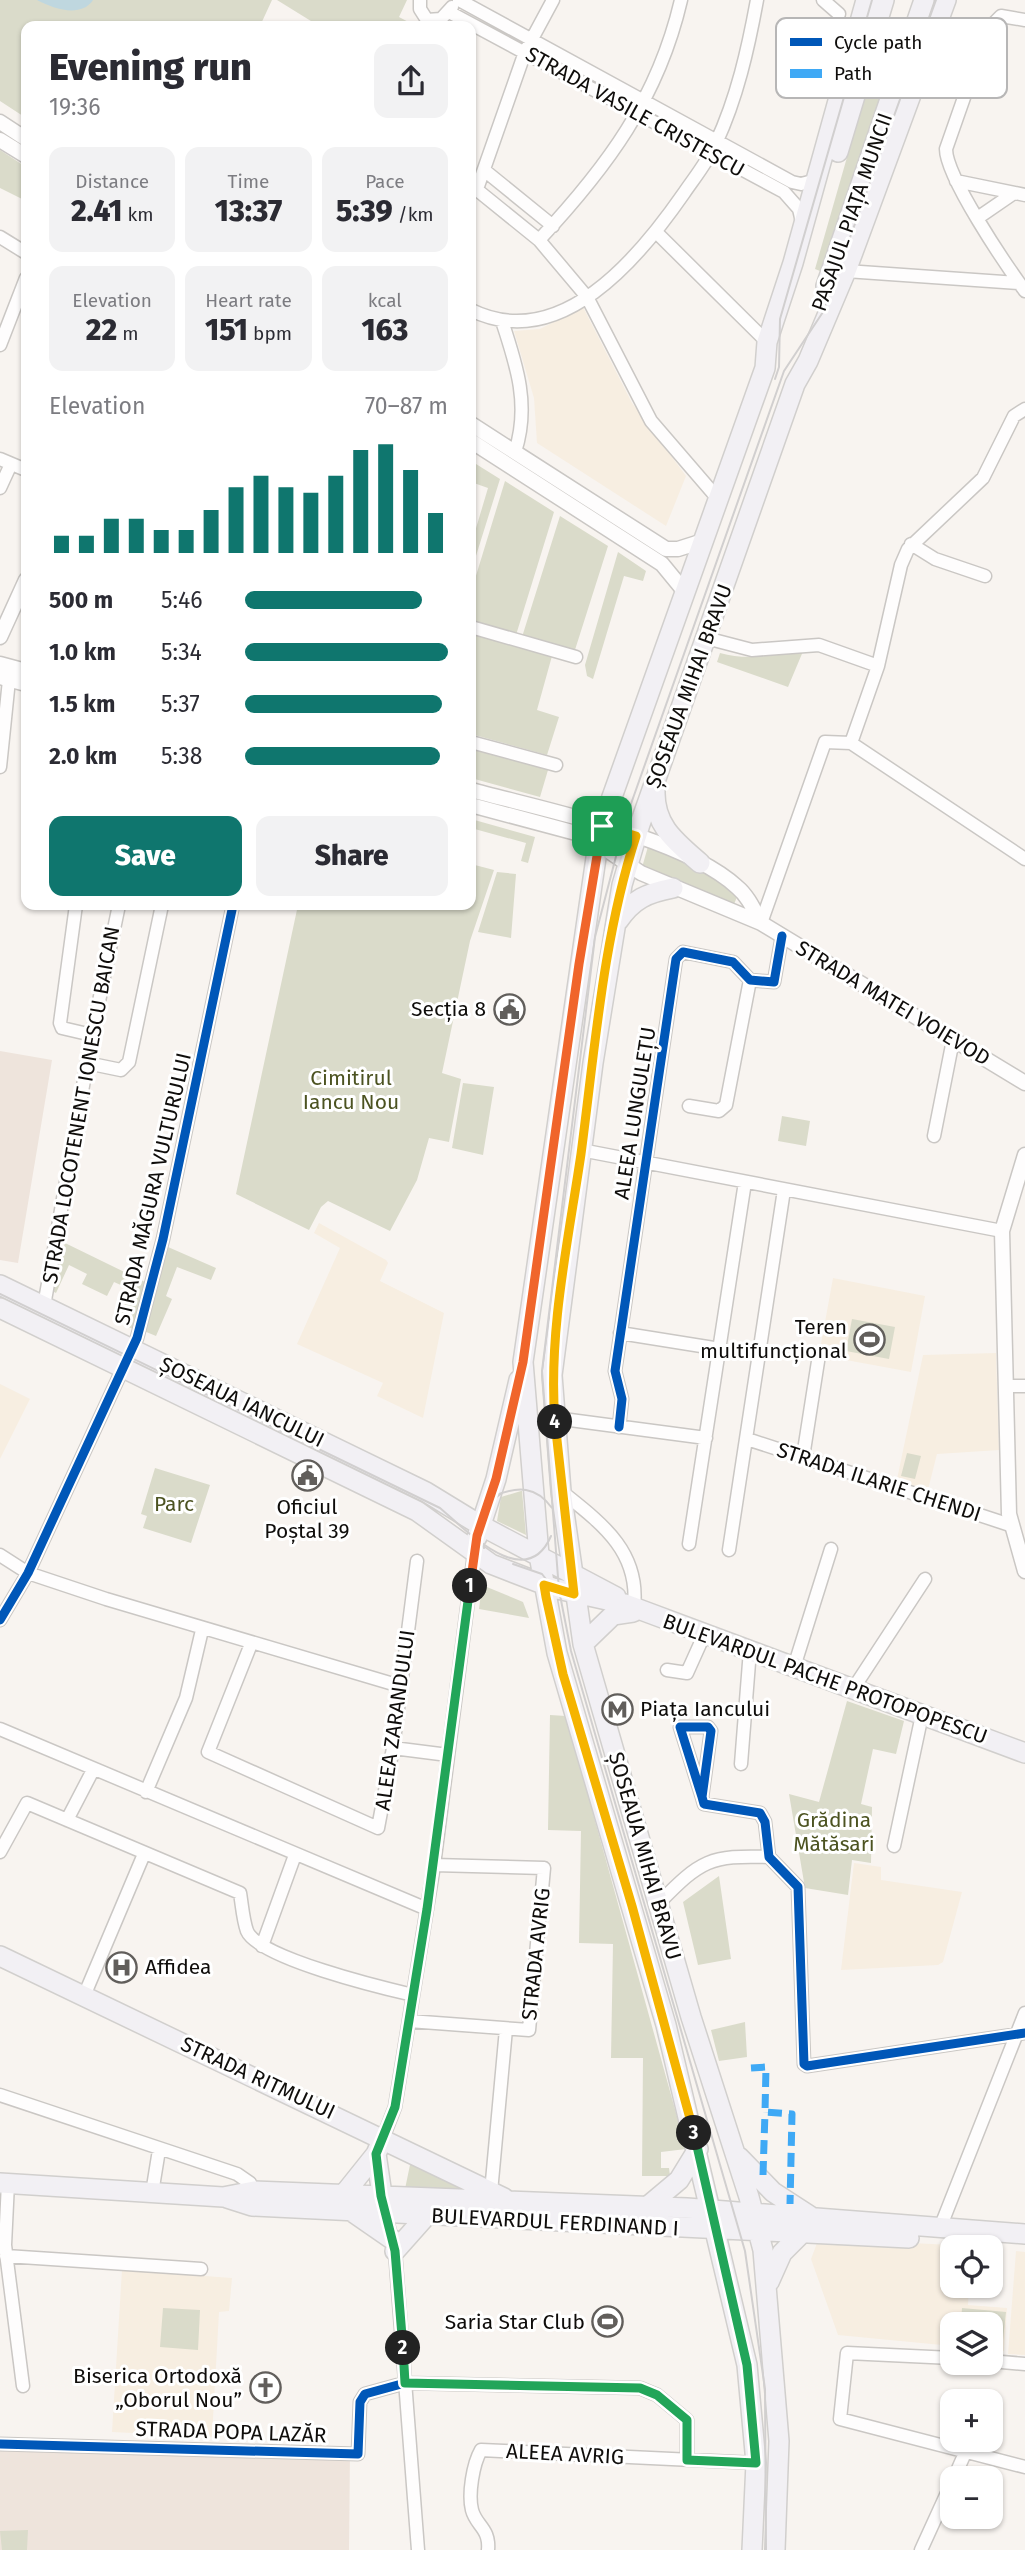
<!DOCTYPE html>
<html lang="en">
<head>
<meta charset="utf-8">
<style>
  body { margin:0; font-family:"Fira Sans",sans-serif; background:#f2f2f3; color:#2b2b33; height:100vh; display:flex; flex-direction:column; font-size:26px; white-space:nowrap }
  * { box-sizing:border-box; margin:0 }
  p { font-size:23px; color:#7c7c81 }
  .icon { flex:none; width:38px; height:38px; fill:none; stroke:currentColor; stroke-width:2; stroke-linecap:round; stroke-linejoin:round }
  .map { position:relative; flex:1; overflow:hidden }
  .details { position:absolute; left:21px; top:21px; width:455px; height:889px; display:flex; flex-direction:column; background:#fff; border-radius:14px; box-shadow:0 2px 5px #0004 }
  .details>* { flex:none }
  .fabs { position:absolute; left:940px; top:2235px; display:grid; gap:14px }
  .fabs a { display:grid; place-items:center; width:63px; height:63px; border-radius:14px; background:#fff; box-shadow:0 2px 5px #0004; font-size:35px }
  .pin { position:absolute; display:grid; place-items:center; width:60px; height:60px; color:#fff; margin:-30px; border-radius:14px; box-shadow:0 4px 10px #0006 }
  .km { position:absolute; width:35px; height:35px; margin:-18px; border-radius:50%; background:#222; color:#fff; font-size:19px; line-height:35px; text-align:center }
  .round { display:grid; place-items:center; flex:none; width:74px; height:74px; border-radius:14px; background:#f2f2f3 }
  .headline { display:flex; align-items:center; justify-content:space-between; height:119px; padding:0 28px }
  h1 { font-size:38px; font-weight:800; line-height:52px }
  .stats { display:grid; grid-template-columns:repeat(3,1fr); gap:10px; height:119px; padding:7px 28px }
  .stats div { display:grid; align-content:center; border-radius:14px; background:#f2f2f3; text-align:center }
  .stats b { font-size:30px; font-weight:800 }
  .stats small { font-size:19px; font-weight:400 }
  .stats p { font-size:19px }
  .chart { height:196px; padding:14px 28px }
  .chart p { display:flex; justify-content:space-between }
  .chart svg { width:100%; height:126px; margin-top:7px; stroke:#0f766e; stroke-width:6 }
  .action { display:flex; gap:14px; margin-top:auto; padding:14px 28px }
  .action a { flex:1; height:80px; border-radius:14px; background:#0f766e; color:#fff; font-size:28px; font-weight:800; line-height:80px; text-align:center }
  .action a+a { background:#f2f2f3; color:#2b2b33 }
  ul { padding:0 28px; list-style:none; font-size:23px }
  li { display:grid; grid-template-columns:112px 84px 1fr; align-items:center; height:52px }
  li i { height:18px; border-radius:9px; background:#0f766e }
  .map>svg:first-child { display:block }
  .built { fill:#eee4dc }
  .education { fill:#f7eee1 }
  .green { fill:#dadbca }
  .water { fill:#bfd7df }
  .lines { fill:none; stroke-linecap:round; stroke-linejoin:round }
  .minor-casing { stroke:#cac7c4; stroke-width:15 }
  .tertiary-casing { stroke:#cac7c4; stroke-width:17 }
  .primary-casing { stroke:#d1cfcd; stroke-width:22 }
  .minor { stroke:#fefdfd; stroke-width:12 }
  .tertiary { stroke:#fefdfd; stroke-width:14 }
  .primary { stroke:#f2f0f4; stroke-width:19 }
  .tram { stroke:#d1cfcf; stroke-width:2 }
  .quiet { stroke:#3fa9f5; stroke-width:7; stroke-dasharray:14 7; stroke-linecap:butt }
  .cycleway-casing { stroke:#fff; stroke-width:13 }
  .cycleway { stroke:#0057b8; stroke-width:9 }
  .split-1-casing { stroke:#fff; stroke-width:14 }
  .split-2-casing { stroke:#fff; stroke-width:14 }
  .split-3-casing { stroke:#fff; stroke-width:14 }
  .split-4-casing { stroke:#fff; stroke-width:14 }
  .split-5-casing { stroke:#fff; stroke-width:14 }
  .split-1 { stroke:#f0652b; stroke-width:9 }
  .split-2 { stroke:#22a559; stroke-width:9 }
  .split-3 { stroke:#22a559; stroke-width:9 }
  .split-4 { stroke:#f5b400; stroke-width:9 }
  .split-5 { stroke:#f5b400; stroke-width:9 }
  .labels { text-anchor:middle; stroke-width:6; stroke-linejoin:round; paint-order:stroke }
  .street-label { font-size:21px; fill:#0f0d0b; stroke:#fff }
  .poi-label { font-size:21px; fill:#0f0d0b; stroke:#fff; text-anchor:end }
  .park-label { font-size:21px; fill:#4c5321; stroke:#fff }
  .key { fill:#fff; stroke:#b7b6b6; stroke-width:2 }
  .key-label { font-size:19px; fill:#0f0d0b }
</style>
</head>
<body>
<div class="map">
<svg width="1025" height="2550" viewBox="0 0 1025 2550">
  <rect width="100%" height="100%" fill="#f8f4f0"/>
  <path class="built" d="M0 1051 52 1060 18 1263 0 1260Z
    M0 2439 350 2449 349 2550H0Z"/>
  <path class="education" d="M583 307 632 403 686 476 666 526 537 443 534 398 514 331 540 329Z
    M319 1223 386 1260 388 1263 380 1281 444 1313 423 1418 377 1396 383 1383 297 1344 340 1248 314 1233Z
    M833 1278 925 1296 911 1372 819 1355Z
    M996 1353 999 1450 937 1454 927 1494 896 1484 923 1355Z
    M0 1384 30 1399 0 1459Z
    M854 1863 881 1867V1880L962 1892 943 1962 938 1965 841 1970Z
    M831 2239 972 2246 952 2247V2286H969L968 2305 1007 2308 1004 2351 991 2349 990 2324H952V2346L838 2335 811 2259 817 2243Z
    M1016 2251 1025 2252V2355L1008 2354Z
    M122 2270 232 2278 229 2311 219 2312 212 2437 112 2432Z"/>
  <path class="green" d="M0 0H272L260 26H26V118L0 101Z
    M277 0H407L399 17 416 26H319Z
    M872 70 891 75 820 271 815 269Z
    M0 150 26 167V201L0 188Z
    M476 464 500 479 471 572V545L488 488 471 482Z
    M505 481 554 512 516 635 471 623V592Z
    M560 516 608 546 574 653 522 637Z
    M618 552 646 571 643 581 624 576 593 679 587 676 585 665Z
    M471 633 552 656 537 710 559 717 547 755 471 734Z
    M804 649 788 687 717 662 720 653C748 661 776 655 804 649Z
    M471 749 548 770 540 797 471 778Z
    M471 819 535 837 528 863 521 861 526 843 471 828Z
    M649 843C682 859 710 874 737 897L732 909 641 871Z
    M471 864 494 870 470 941 442 1073 461 1079 449 1142 429 1138 417 1180 390 1231 328 1201 321 1207 309 1230 236 1194 298 905H471Z
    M497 872 516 874 511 938 478 932Z
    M463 1083 494 1087 483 1155 452 1148Z
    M782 1116 810 1121 806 1146 778 1141Z
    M65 1243 147 1283 133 1329 117 1322 132 1290 114 1282 107 1296 82 1284 87 1274 69 1265 56 1293 52 1291Z
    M168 1247 216 1268 211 1280 177 1267 166 1296 172 1299 156 1336 144 1331Z
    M852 1319 895 1327 889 1359 846 1351Z
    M907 1453 921 1456 915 1479 901 1476Z
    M155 1468 210 1485 191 1543 143 1528 147 1516 141 1514Z
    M521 1491H522L526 1535 497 1521 501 1497Z
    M482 1585 523 1602 529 1618 479 1609Z
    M847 1701 904 1721 896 1754 873 1749 861 1804 872 1807 871 1863 852 1860 848 1895 805 1888 789 1794 819 1802Z
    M550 1715 566 1716 686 2149 661 2152V2168H669L670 2176H642L643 2058H611L613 1944 579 1943 581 1831 548 1830Z
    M719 1876 731 1959 698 1965 683 1902Z
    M745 2022 747 2057 719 2061 711 2030Z
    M411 2160 477 2192 405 2189Z
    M163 2308 200 2310 198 2350 160 2347Z
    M962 2308 1006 2312 1003 2340 991 2339 990 2324H961Z
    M28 2530 27 2550H2L0 2531Z"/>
  <path class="water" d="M37 0H93C81 18 54 9 37 0Z"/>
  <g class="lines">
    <defs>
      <path id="minor" d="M420 0V9L427 20
        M459 0 792 182 801 184 817 180
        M823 0 839 14
        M449 12 784 192 799 209 802 222
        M427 20 441 19 452 7
        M1025 20 1001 16 988 29 946 149C946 177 1006 265 1025 291
        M484 170 553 226
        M956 181 1025 195
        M471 185 539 240 587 297 651 421 719 500
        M477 189 525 52 553 0
        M979 217 1014 193
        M656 232 767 342
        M0 237 26 253
        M539 240C607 167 658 99 681 0
        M846 271 1019 283
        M471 310C560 354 639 258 684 193 695 177 708 161 716 143 737 98 748 49 757 0
        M502 321C517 366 530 406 515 452
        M0 345 26 278
        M0 459 26 470
        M0 488 11 464
        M911 544 935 559 985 576
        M471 627 576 657
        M706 638 752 650 819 645 878 666
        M471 742 556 765
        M851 743 878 666 901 565 908 549 983 478 1014 416 1025 409
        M0 767 9 680
        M76 905 60 1023 62 1028 92 1035
        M761 923 825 742 851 743 1025 859
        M87 1063 121 1070 129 1062 162 905
        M689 1106 719 1111 726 1105 750 980
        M934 1136 953 1040
        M581 1150 1002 1231
        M44 1306 92 1035 119 905
        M620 1333 720 1349
        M1006 1386H1025
        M555 1418 706 1438
        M619 1427 622 1399 615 1371 676 959 683 952 733 962 750 980 774 982 782 936
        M747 1439 1010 1525
        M803 1457 819 1355
        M561 1491C601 1523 640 1551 634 1607
        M689 1544 745 1182
        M729 1550 784 1190
        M0 1555 28 1573 106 1599 400 1686
        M0 1620 28 1573 137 1338 163 1239 233 905
        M251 1644 208 1752 378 1828 393 1748 417 1561
        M794 1667 831 1549
        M667 1670 687 1673 705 1633
        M853 1689 925 1579
        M0 1729 427 1909
        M393 1748 448 1755
        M741 1764 750 1650
        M146 1792 186 1698 202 1630
        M702 1797 711 1731 708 1727H680L702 1797 704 1804 760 1813 765 1822 769 1857 798 1887 804 2064 807 2066 1025 2033
        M67 1820 93 1770
        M894 1846 922 1715
        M0 1852 27 1803 240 1893C242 1905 243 1920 247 1931 258 1958 383 1988 413 1995
        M659 1903C701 1860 710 1855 769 1857
        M262 1946 295 1855
        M84 1996 144 1854
        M409 2021 529 2030 544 1868 434 1865
        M0 2095 237 2174 250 2183 254 2195
        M383 2138 395 2107 434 1865 474 1554
        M8 2183 5 2245 23 2386
        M491 2192 506 2029
        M152 2193 159 2150
        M385 2213 395 2251 418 2550
        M940 2228 1025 2013
        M6 2256 201 2269
        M952 2358 847 2353 840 2419 1025 2467
        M990 2361 1025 2364
        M0 2444 358 2454 360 2402 365 2394 405 2383 640 2388 657 2395 687 2420V2460
        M954 2478 965 2453
        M488 2550C490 2528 476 2526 472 2510 468 2494 473 2464 481 2450L756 2463
        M921 2550 952 2482"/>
      <path id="tertiary" d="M0 122 26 139
        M0 140 26 156
        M471 424 666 549H678L703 541
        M471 441 662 564 685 592
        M0 637 26 580
        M0 664 26 671
        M0 677 26 684
        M471 790C544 810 683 837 737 887 748 896 754 910 761 923
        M471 805 576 833 598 844 641 873 761 923 1025 1083
        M1025 1155 1002 1231 1009 1514 1025 1571"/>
      <path id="primary" d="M838 152 884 0
        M826 286 924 0
        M655 791C654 826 676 842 700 863
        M618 921C633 899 647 893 673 888
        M0 1285 426 1492 480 1525 616 1597
        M0 1308 417 1511 491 1564 553 1588 625 1604 1025 1753
        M477 1537 496 1479 519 1380
        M583 1644 613 1615 633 1612
        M0 1956 504 2198
        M383 2138 376 2154 384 2208
        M739 2157 773 2192 810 2216
        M0 2183 223 2197 254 2191 687 2208 1025 2234
        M344 2194 376 2154
        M227 2198 252 2206 909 2238
        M648 2206 679 2180 698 2149
        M354 2213 393 2240
        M395 2251 427 2215
        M769 2282 782 2253 803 2232
        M752 2550 756 2463 747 2365 666 2025 557 1653 539 1555 523 1362 598 844 607 811 765 368 767 342 793 263 866 0
        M775 2550 779 2441 763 2250 749 2197 691 2017 583 1644 561 1491 552 1375 593 1063 622 885 640 824 795 384 808 361 846 271 946 0"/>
    </defs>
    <use href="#minor" class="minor-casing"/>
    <use href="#tertiary" class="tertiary-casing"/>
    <use href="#primary" class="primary-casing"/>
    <use href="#minor" class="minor"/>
    <use href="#tertiary" class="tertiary"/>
    <use href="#primary" class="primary"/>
    <path class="tram" d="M775 379 779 367 780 319 872 0
      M0 1294 440 1508C466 1530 526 1594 551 1536
      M494 1496C518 1486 536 1486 552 1508
      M484 1548C471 1523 481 1507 502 1493
      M513 1564 542 1574 553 1588
      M766 2550 765 2389 745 2251 571 1651 559 1590 542 1371 595 937 626 818 784 371 823 312 936 0"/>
    <path class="quiet" d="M751 2068 766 2067 765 2112 792 2114 790 2204
      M763 2175 765 2112"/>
    <defs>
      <path id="cycleway" d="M619 1427 622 1399 615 1371 676 959 683 952 733 962 750 980 774 982 782 936
        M0 1620 28 1573 137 1338 163 1239 233 905
        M702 1797 711 1731 708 1727H680L702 1797 704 1804 760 1813 765 1822 769 1857 798 1887 804 2064 807 2066 1025 2033
        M0 2444 358 2454 360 2402 365 2394 405 2383 640 2388 657 2395 687 2420V2460"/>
    </defs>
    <use href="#cycleway" class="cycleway-casing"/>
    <use href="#cycleway" class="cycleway"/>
  </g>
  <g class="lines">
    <defs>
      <path id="split-1" d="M470 1586 477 1536 496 1479 523 1362 579 964 602 826"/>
      <path id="split-2" d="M403 2348 395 2251 381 2196 376 2154 395 2107 427 1909 470 1586"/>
      <path id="split-3" d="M403 2348 405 2383 640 2388 657 2395 687 2420V2460L756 2463 747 2365 694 2133"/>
      <path id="split-4" d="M555 1422 574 1594 544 1585 546 1597 563 1674 632 1906 694 2133"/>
      <path id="split-5" d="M555 1422C548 1333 568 1242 581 1154 595 1048 603 938 636 836L602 826"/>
    </defs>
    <use href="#split-1" class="split-1-casing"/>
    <use href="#split-2" class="split-2-casing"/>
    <use href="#split-3" class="split-3-casing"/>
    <use href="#split-4" class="split-4-casing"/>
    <use href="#split-5" class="split-5-casing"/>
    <use href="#split-1" class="split-1"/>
    <use href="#split-2" class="split-2"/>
    <use href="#split-3" class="split-3"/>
    <use href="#split-4" class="split-4"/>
    <use href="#split-5" class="split-5"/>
  </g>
  <defs>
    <symbol id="civic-ring" viewBox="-11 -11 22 22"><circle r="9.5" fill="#fff" stroke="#615e5b" stroke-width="1.5"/><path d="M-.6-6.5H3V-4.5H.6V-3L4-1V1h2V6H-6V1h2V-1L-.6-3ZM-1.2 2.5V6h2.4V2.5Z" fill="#615e5b"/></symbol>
    <symbol id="stadium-ring" viewBox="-11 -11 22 22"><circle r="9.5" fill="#fff" stroke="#615e5b" stroke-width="1.5"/><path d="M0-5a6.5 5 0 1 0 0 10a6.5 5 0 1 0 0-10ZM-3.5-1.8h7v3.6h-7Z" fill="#615e5b"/></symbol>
    <symbol id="metro-ring" viewBox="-11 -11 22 22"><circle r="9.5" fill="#fff" stroke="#615e5b" stroke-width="1.5"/><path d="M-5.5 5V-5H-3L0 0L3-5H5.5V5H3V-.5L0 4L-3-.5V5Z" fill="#615e5b"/></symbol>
    <symbol id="hospital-ring" viewBox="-11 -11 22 22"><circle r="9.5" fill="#fff" stroke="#615e5b" stroke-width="1.5"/><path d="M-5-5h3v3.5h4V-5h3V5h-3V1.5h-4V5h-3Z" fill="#615e5b"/></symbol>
    <symbol id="church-ring" viewBox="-11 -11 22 22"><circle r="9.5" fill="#fff" stroke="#615e5b" stroke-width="1.5"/><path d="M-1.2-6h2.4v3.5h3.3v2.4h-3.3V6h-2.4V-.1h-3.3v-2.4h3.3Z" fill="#615e5b"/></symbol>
  </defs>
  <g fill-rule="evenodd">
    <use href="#civic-ring" x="492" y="992" width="35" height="35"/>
    <use href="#stadium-ring" x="852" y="1322" width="35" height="35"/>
    <use href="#civic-ring" x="290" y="1458" width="35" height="35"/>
    <use href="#metro-ring" x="600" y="1692" width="35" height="35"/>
    <use href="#hospital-ring" x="104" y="1950" width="35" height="35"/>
    <use href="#stadium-ring" x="590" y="2304" width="35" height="35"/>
    <use href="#church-ring" x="248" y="2370" width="35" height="35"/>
  </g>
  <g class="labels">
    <g class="street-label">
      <text transform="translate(635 112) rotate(29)" y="7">STRADA VASILE CRISTESCU</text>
      <text transform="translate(852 212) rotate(-71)" y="7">PASAJUL PIAȚA MUNCII</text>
      <text transform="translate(689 686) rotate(-70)" y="7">ȘOSEAUA MIHAI BRAVU</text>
      <text transform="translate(893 1003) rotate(31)" y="7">STRADA MATEI VOIEVOD</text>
      <text transform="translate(81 1105) rotate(-80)" y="7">STRADA LOCOTENENT IONESCU BAICAN</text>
      <text transform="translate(635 1113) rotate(-81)" y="7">ALEEA LUNGULEȚU</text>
      <text transform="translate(153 1189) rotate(-77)" y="7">STRADA MĂGURA VULTURULUI</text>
      <text transform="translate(242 1402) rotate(26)" y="7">ȘOSEAUA IANCULUI</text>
      <text transform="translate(879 1482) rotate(18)" y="7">STRADA ILARIE CHENDI</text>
      <text transform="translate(825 1679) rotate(20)" y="7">BULEVARDUL PACHE PROTOPOPESCU</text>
      <text transform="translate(395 1720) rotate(-82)" y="7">ALEEA ZARANDULUI</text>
      <text transform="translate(645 1856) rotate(74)" y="7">ȘOSEAUA MIHAI BRAVU</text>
      <text transform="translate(536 1954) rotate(-84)" y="7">STRADA AVRIG</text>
      <text transform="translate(258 2078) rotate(25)" y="7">STRADA RITMULUI</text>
      <text transform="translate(555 2222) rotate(3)" y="7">BULEVARDUL FERDINAND I</text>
      <text transform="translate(231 2432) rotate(2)" y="7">STRADA POPA LAZĂR</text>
      <text transform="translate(565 2454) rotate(3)" y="7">ALEEA AVRIG</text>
    </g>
    <g class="poi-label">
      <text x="486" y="1016">Secția 8</text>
      <text x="847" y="1334">Teren<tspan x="847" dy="24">multifuncțional</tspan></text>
      <text x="307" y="1514" text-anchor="middle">Oficiul<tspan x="307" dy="24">Poștal 39</tspan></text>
      <text x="640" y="1716" text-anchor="start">Piața Iancului</text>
      <text x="145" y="1974" text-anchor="start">Affidea</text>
      <text x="585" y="2329">Saria Star Club</text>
      <text x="242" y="2383">Biserica Ortodoxă<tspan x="242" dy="24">„Oborul Nou”</tspan></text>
    </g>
    <g class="park-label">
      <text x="351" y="1085">Cimitirul<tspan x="351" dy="24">Iancu Nou</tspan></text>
      <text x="174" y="1511">Parc</text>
      <text x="834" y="1827">Grădina<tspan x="834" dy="24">Mătăsari</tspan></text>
    </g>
  </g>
  <rect x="776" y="18" width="231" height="80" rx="10" class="key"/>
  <rect x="790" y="38" width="32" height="8" fill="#0057b8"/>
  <rect x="790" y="69" width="32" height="9" fill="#3fa9f5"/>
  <g class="key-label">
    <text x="834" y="49">Cycle path</text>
    <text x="834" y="80">Path</text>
  </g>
</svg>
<div class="fabs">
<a><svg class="icon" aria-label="locate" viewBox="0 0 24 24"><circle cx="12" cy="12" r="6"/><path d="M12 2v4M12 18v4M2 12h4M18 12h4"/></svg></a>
<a><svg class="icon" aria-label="layers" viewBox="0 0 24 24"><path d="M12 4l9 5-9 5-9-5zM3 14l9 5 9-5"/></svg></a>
<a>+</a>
<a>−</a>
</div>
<div class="pin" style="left:602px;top:826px;background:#1e9e55"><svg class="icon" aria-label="arrive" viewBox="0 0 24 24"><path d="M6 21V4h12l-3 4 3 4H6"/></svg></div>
<b class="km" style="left:470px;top:1586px">1</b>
<b class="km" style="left:403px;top:2348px">2</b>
<b class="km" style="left:694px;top:2133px">3</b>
<b class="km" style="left:555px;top:1422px">4</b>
<section class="details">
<div class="headline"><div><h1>Evening run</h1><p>19:36</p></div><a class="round"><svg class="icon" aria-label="share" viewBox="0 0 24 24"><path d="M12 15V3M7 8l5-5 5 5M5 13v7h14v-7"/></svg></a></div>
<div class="stats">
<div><p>Distance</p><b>2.41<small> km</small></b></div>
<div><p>Time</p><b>13:37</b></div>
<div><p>Pace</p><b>5:39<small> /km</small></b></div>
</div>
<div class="stats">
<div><p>Elevation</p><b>22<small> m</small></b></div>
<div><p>Heart rate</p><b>151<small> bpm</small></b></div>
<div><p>kcal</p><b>163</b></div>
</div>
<div class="chart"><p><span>Elevation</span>70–87 m</p>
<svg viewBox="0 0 160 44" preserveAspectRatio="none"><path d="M5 44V38M15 44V38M25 44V32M35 44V32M45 44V36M55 44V36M65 44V29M75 44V21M85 44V17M95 44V21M105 44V23M115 44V17M125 44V8M135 44V6M145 44V15M155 44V30"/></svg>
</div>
<ul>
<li><b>500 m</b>5:46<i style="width:87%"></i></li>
<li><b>1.0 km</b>5:34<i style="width:100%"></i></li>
<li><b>1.5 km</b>5:37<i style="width:97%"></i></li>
<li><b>2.0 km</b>5:38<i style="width:96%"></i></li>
</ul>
<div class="action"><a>Save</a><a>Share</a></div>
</section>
</div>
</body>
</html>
